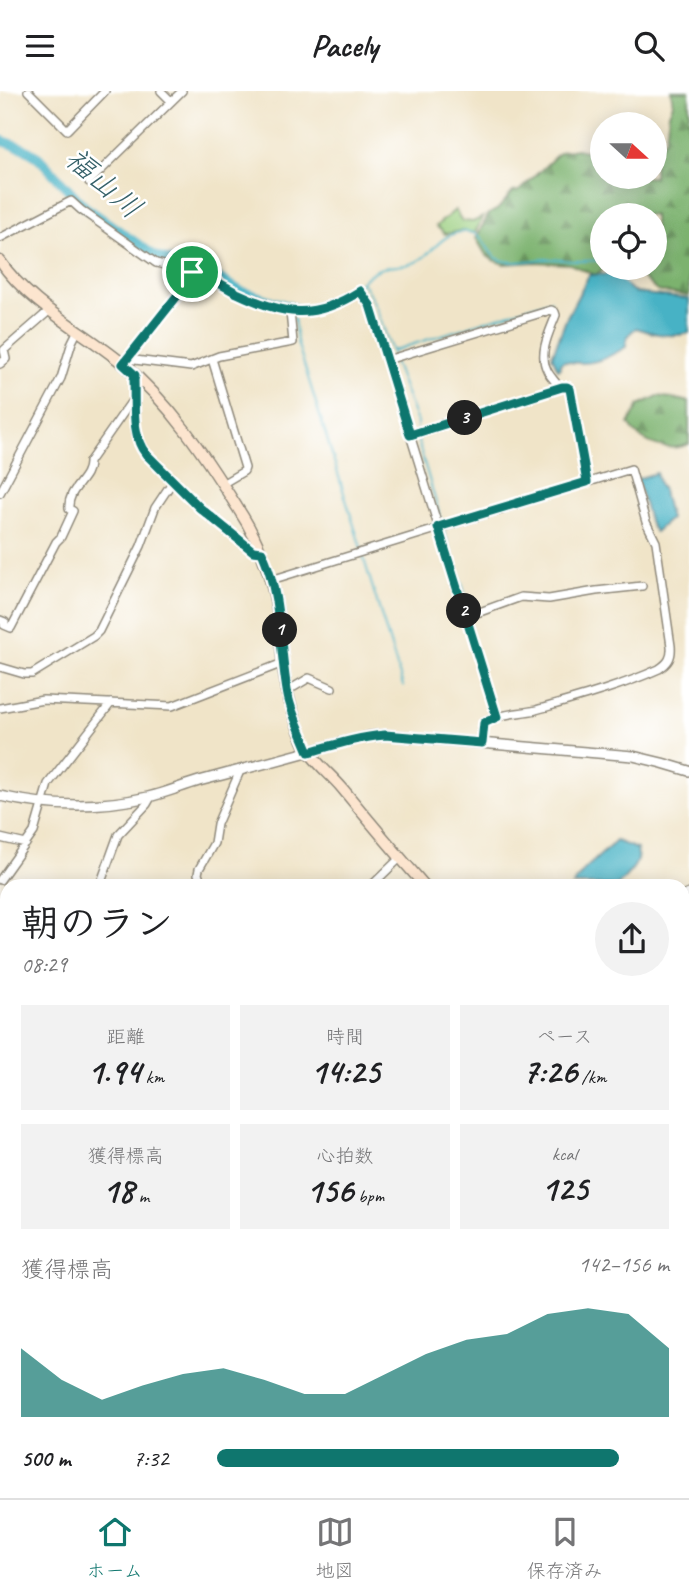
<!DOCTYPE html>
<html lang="ja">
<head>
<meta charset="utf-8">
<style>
  body { margin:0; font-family:Caveat,"Klee One",sans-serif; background:#f2f2f2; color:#202124; height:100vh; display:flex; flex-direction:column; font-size:26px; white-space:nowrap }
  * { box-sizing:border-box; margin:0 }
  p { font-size:23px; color:#757577 }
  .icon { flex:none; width:38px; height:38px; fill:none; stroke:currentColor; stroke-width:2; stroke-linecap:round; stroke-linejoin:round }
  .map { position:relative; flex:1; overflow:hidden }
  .drawer { position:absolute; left:0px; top:788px; width:690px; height:620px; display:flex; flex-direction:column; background:#fff; border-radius:21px 21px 0 0; box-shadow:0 4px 18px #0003 }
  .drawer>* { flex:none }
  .needle { width:46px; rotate:111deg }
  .buttons { position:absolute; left:590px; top:21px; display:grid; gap:14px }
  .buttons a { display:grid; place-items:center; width:77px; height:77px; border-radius:50%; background:#fff; box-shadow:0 4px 18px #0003; font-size:35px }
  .pin { position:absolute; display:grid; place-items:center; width:60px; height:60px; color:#fff; margin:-30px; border:4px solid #fff; border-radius:50%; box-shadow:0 2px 7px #0007 }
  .km { position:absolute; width:35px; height:35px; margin:-18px; border-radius:50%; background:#222; color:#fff; font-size:19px; line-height:35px; text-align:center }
  .round { display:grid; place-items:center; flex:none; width:74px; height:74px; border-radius:37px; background:#f2f2f2 }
  .overview { display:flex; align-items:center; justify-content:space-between; height:119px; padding:0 21px }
  h1 { font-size:38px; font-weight:600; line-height:52px }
  .metrics { display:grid; grid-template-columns:repeat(3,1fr); gap:10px; height:119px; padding:7px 21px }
  .metrics div { display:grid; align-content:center; border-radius:0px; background:#f2f2f2; text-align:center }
  .metrics b { font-size:35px; font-weight:600 }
  .metrics small { font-size:19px; font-weight:400 }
  .metrics p { font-size:19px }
  .chart { height:196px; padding:14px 21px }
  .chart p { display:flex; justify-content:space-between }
  .chart svg { width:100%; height:126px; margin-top:7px; fill:#0f766e; opacity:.7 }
  ul { padding:0 21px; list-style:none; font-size:23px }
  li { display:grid; grid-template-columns:112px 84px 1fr; align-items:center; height:52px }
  li i { height:18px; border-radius:9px; background:#0f766e }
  header { display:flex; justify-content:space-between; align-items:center; height:91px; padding:0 21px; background:#fff; font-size:32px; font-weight:600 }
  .tabs { display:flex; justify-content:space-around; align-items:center; height:98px; border-top:2px solid #e0e0e0; background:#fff; font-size:19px; color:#757577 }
  .tabs a { display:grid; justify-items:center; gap:4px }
  .tabs .on { color:#0f766e }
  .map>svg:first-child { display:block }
  .grass { fill:#9bcf80; stroke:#637d56; stroke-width:2 }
  .forest { fill:url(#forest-firs); stroke:#546e4c; stroke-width:2 }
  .water { fill:#47b2c5; stroke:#396e78; stroke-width:2 }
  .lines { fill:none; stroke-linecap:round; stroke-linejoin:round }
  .stream { stroke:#47b2c5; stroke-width:2 }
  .river { stroke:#47b2c5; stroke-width:10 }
  .minor-casing { stroke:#8e887a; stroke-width:10 }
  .tertiary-casing { stroke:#8e887a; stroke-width:12 }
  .secondary-casing { stroke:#8e887a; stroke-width:13 }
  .minor { stroke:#fff; stroke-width:7 }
  .tertiary { stroke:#fff; stroke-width:9 }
  .secondary { stroke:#fce5cf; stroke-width:10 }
  .route-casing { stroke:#fff; stroke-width:14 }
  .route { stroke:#0f766e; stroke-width:9 }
  .labels { text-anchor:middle; stroke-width:5; stroke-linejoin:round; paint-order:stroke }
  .water-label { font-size:30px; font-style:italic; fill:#366169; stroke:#fff }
</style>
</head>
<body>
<header><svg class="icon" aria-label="menu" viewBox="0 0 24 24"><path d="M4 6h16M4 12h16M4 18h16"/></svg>Pacely<svg class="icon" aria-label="search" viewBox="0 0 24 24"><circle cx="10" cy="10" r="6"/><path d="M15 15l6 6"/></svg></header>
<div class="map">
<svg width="689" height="1407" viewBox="0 0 689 1407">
  <defs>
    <pattern id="forest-firs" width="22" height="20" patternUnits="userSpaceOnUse" patternTransform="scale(1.75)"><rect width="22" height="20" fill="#7cb26e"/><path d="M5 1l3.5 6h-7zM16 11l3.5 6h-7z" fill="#66915b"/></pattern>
  </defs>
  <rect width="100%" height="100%" fill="#fff"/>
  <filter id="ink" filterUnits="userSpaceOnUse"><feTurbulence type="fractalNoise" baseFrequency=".0143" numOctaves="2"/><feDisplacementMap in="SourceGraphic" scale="14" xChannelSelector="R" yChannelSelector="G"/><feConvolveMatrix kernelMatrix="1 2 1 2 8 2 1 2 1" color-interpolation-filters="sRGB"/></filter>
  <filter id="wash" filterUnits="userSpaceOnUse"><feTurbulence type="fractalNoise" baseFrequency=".00686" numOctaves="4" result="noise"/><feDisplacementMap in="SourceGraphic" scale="28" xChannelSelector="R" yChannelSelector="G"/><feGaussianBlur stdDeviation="1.57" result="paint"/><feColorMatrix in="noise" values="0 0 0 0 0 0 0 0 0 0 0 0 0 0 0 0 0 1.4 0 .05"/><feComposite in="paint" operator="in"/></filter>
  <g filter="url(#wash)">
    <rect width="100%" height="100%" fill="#f0e4c8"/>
    <path class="grass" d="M455 119 462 130 473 131 483 126 475 142 460 140 445 143 436 135Z"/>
    <path class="forest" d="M671 0H689V98L685 118 689 119V205L657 200 632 177H654V124H602V177H605L595 184 570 173 535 171 504 173 493 169 486 164 476 147 489 123 498 118 513 101 519 100 560 61 577 58 602 64V86H654L655 56H660L666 46 669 22 673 13Z
      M658 305 681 309 689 311V353C673 360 654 356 640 346 635 343 632 337 629 333L639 314Z
      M7 1026V1101L0 1107V1031Z"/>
    <path class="water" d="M611 183 636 202 689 208V242C669 247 655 243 636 237 628 243 626 247 626 256 604 269 589 276 564 270L560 273V277L558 278 552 265 567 226 589 184Z
      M656 382 660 396 662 397 670 428 655 441 650 433 637 388Z
      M616 750 637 758C641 774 628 782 618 794H573L585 778Z
      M7 829V958L1 951V920L0 915V862L3 832Z"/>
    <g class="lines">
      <path class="stream" d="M606 177 625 194V196
        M361 190C377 210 382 236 392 260L551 209
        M294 218V217C312 217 335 211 350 200 360 193 367 183 379 178 393 173 409 177 421 168 434 159 442 144 460 141 489 138 483 163 501 169 516 174 534 168 549 168 558 168 567 170 576 170 583 170 591 170 598 169L602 173
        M294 227 297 251 361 457
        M392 260 393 266
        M394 271 417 331V338
        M416 344 442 432
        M443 438 471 520
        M362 462 403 595"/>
      <path class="river" d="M0 49 23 57 38 66 84 115 156 166 210 182 240 200 294 217"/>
    </g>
  </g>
  <g filter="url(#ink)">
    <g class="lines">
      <defs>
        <path id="minor" d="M28 0 67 39 105 0
          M161 0 171 10
          M89 91 182 0
          M0 147 71 110 81 119 156 172 201 183 235 201 290 221H302L329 215 348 207 360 200 370 214 497 626
          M127 268 191 276 219 265 293 251 290 221
          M212 268 245 377 244 380 222 393
          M387 269 551 219 555 221 556 224C550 240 538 262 547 279 550 286 556 290 559 297
          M125 270 177 205 192 181
          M0 273 6 268 4 259 50 219
          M135 284 134 289 136 340 142 359 163 381 213 428 253 460 262 461
          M410 343 563 296H567L570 298 587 391
          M0 402 61 287 72 251 78 239
          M271 489 631 378 646 431 656 451 671 555C672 567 668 572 659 578 619 596 578 607 536 619 519 623 498 622 484 632L482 652
          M466 526 521 506 549 508 596 500 642 495
          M0 529 5 531 4 534 11 537 56 451 61 446 73 420 69 418C67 397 90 389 89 371L131 311 135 310
          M0 576 24 583H32L94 545 99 540 141 455 155 417 173 390
          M287 598 294 596 309 587 332 597
          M0 617 43 609 172 615 283 572
          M0 747 26 753
          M0 789 34 741 48 693 111 612
          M100 794 118 744 147 713 151 706
          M202 794 198 783 199 778 214 752 217 733 240 680
          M372 794 400 767
          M682 805 689 802
          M0 1001 7 1010
          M682 1093 689 1108
          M0 1123H7
          M0 1164 7 1163
          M0 1272 7 1273
          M129 1407 130 1400"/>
        <path id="tertiary" d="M0 705C48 716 100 717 148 706 165 702 182 695 199 690 249 677 299 663 348 650L370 645 385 644 633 665 662 672 689 680
          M296 1407 298 1400"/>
        <path id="secondary" d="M0 170C30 214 82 239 122 272 171 313 203 362 237 416 259 449 272 484 278 524 282 555 282 588 292 618 296 630 302 652 310 662 319 675 332 685 342 697 369 730 396 762 424 794
          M554 1400 557 1407"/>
      </defs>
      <use href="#minor" class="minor-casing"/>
      <use href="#tertiary" class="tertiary-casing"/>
      <use href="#secondary" class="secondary-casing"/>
      <use href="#minor" class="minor"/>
      <use href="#tertiary" class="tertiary"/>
      <use href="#secondary" class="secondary"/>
    </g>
  </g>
  <g class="lines" filter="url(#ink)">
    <defs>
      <path id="route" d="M192 181C209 185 222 194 237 202 284 224 313 230 360 200L370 214 410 344 562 296H567L570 298 587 391 438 436 497 626 484 632 482 652 385 644C359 646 334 654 309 661 302 643 292 624 288 605 279 557 282 506 262 461L253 460 200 417 146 363C131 346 135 310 134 289L135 284 123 273 177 205Z"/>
    </defs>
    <use href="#route" class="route-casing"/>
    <use href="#route" class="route"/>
  </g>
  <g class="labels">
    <g class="water-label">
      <text transform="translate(104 92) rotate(41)" y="10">福山川</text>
    </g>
  </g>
</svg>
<div class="buttons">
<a><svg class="needle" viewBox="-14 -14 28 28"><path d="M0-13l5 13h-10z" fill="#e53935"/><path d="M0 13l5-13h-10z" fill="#757577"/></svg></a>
<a><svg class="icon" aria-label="locate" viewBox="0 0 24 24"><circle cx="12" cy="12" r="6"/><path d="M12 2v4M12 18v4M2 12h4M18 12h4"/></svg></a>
</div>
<div class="pin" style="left:192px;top:181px;background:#1e9e55"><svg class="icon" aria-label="arrive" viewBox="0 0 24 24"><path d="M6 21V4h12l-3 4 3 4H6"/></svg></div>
<b class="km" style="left:280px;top:539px">1</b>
<b class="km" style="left:464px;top:520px">2</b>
<b class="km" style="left:465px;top:327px">3</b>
<section class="drawer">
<div class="overview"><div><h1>朝のラン</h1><p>08:29</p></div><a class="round"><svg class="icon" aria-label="share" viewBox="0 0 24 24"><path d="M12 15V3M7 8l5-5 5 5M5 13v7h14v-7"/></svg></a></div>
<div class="metrics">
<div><p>距離</p><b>1.94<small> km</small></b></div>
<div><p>時間</p><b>14:25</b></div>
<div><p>ペース</p><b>7:26<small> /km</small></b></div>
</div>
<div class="metrics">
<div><p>獲得標高</p><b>18<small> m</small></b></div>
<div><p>心拍数</p><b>156<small> bpm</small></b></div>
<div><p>kcal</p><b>125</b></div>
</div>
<div class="chart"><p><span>獲得標高</span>142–156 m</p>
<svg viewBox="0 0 160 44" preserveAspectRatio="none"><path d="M0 44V20L10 31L20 38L30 33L40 29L50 27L60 31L70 36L80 36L90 29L100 22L110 17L120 15L130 8L140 6L150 8L160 20V44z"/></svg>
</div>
<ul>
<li><b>500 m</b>7:32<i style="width:89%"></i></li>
</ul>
</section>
</div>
<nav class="tabs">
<a class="on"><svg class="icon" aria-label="home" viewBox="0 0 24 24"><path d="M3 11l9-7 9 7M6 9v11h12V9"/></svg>ホーム</a>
<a><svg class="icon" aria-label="map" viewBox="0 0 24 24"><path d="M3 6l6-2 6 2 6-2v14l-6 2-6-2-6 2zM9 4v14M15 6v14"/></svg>地図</a>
<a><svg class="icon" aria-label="saved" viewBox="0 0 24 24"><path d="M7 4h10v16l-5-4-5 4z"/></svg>保存済み</a>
</nav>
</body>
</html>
